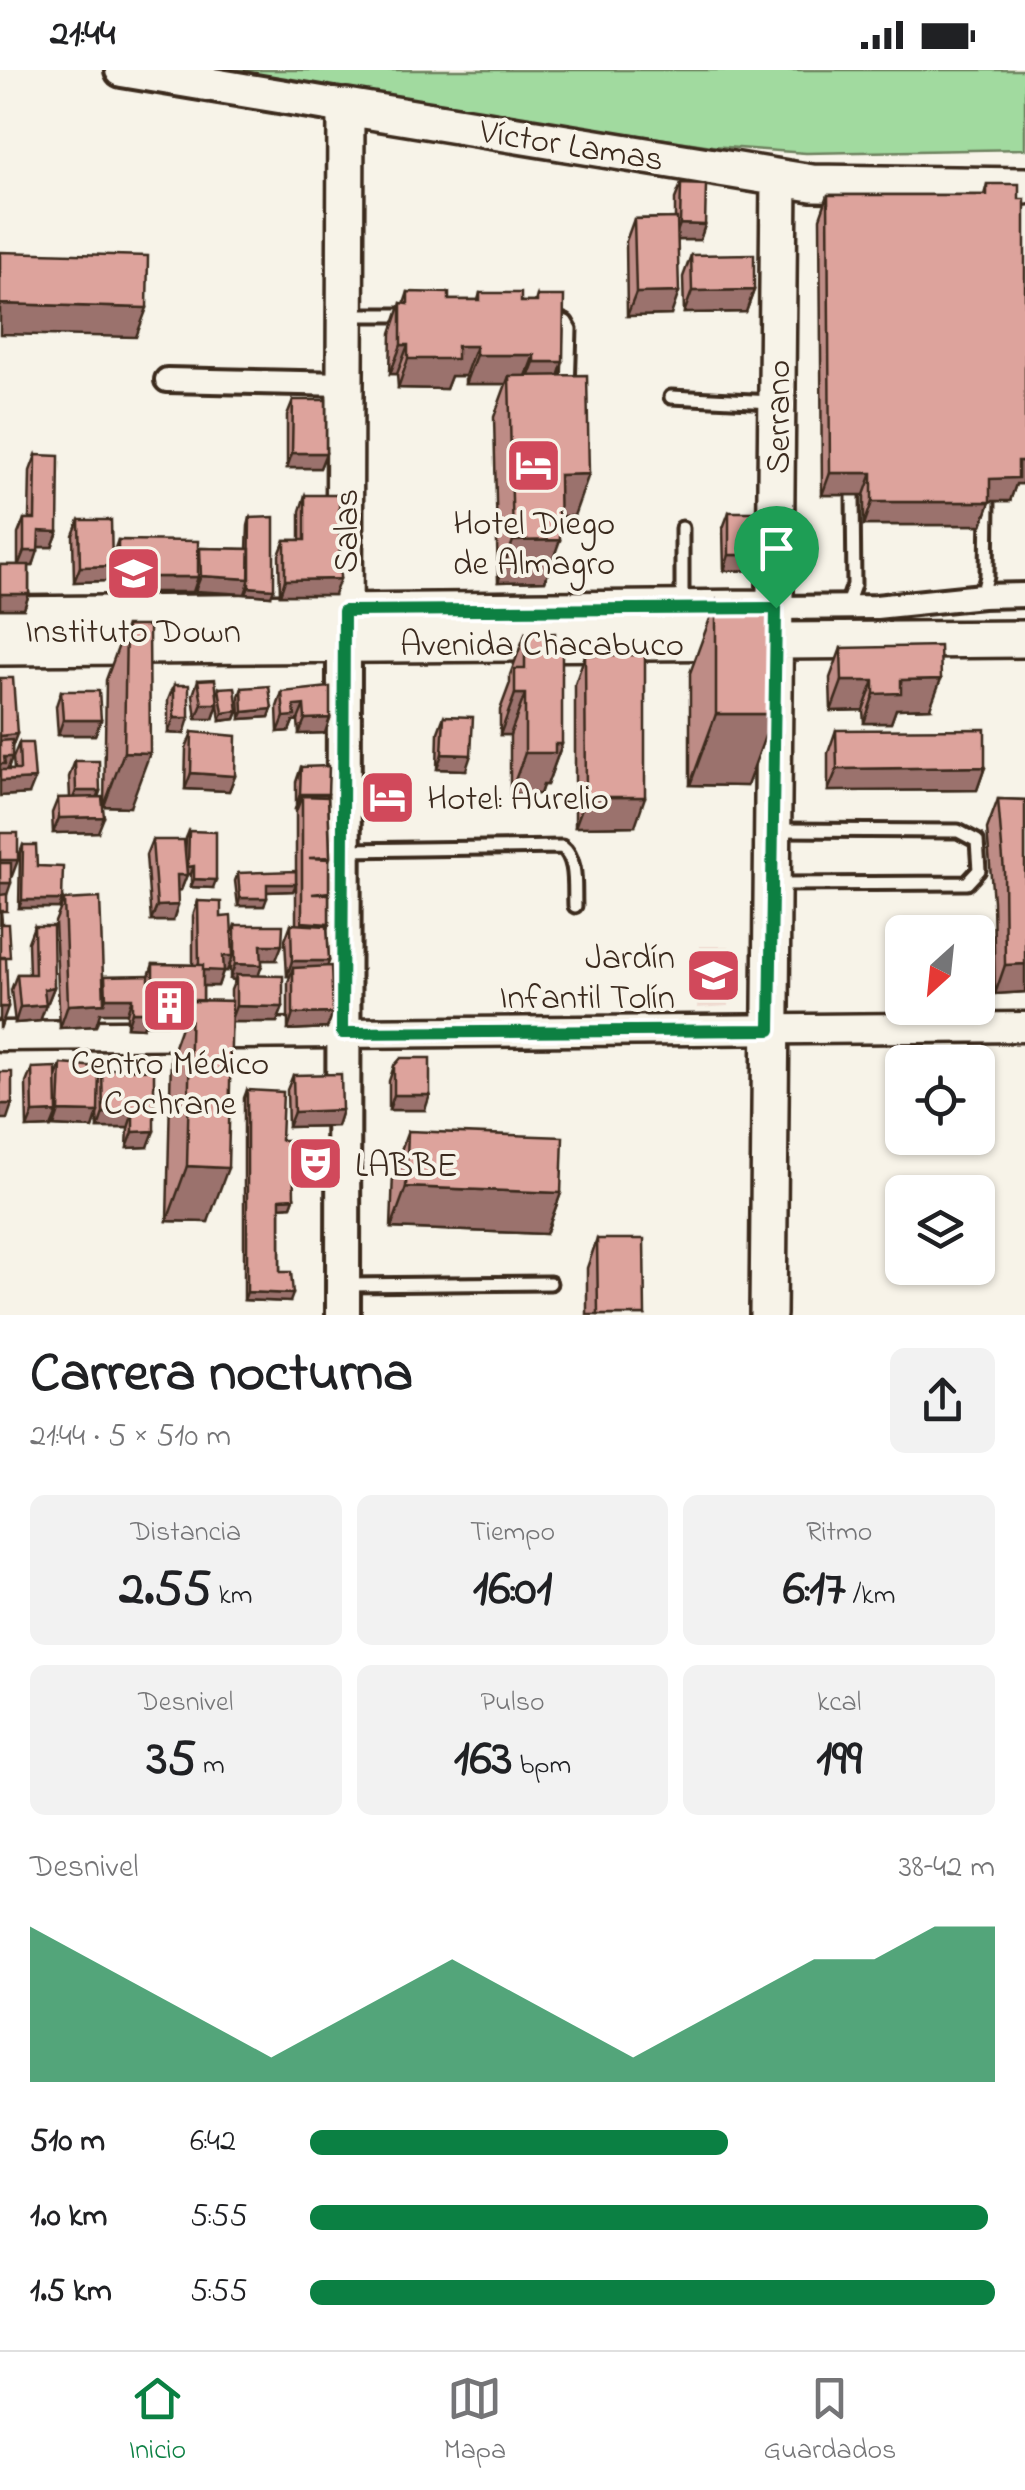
<!DOCTYPE html>
<html lang="es">
<head>
<meta charset="utf-8">
<style>
  body { margin:0; font-family:"Indie Flower",sans-serif; background:#f2f2f2; color:#202124; height:100vh; display:flex; flex-direction:column; font-size:38px; white-space:nowrap }
  * { box-sizing:border-box; margin:0 }
  p { font-size:32px; color:#757577 }
  .icon { flex:none; width:55px; height:55px; fill:none; stroke:currentColor; stroke-width:2; stroke-linecap:round; stroke-linejoin:round }
  .map { position:relative; height:1245px; overflow:hidden }
  .side { display:flex; flex-direction:column; background:#fff; flex:1 }
  .side>* { flex:none }
  .needle { width:65px; rotate:207deg }
  .controls { position:absolute; left:885px; top:845px; display:grid; gap:20px }
  .controls a { display:grid; place-items:center; width:110px; height:110px; border-radius:15px; background:#fff; box-shadow:0 2px 8px #0004; font-size:50px }
  .pin { position:absolute; display:grid; place-items:center; width:85px; height:85px; color:#fff; margin:-102px -42px; border-radius:50% 50% 50% 0; rotate:-45deg; box-shadow:0 0 10px #0007 }
  .pin .icon { rotate:45deg }
  .round { display:grid; place-items:center; flex:none; width:105px; height:105px; border-radius:15px; background:#f2f2f2 }
  .summary { display:flex; align-items:center; justify-content:space-between; height:170px; padding:0 30px }
  h1 { font-size:55px; font-weight:700; line-height:75px }
  .stats { display:grid; grid-template-columns:repeat(3,1fr); gap:15px; height:170px; padding:10px 30px }
  .stats div { display:grid; align-content:center; border-radius:15px; background:#f2f2f2; text-align:center }
  .stats b { font-size:50px; font-weight:700 }
  .stats small { font-size:28px; font-weight:400 }
  .stats p { font-size:28px }
  .chart { height:280px; padding:20px 30px }
  .chart p { display:flex; justify-content:space-between }
  .chart svg { width:100%; height:180px; margin-top:10px; fill:#0b8043; opacity:.7 }
  ul { padding:0 30px; list-style:none; font-size:32px }
  li { display:grid; grid-template-columns:160px 120px 1fr; align-items:center; height:75px }
  li i { height:25px; border-radius:12px; background:#0b8043 }
  .status { display:flex; justify-content:space-between; align-items:center; height:70px; padding:0 50px; background:#fff; direction:ltr }
  .status svg { height:28px; fill:currentColor }
  .menu { display:flex; justify-content:space-around; align-items:center; height:140px; border-top:2px solid #e0e0e0; background:#fff; font-size:28px; color:#757577 }
  .menu a { display:grid; justify-items:center; gap:5px }
  .menu .selected { color:#0b8043 }
  .map>svg:first-child { display:block }
  .built { fill:#efdbd1 }
  .green { fill:#a1da9f; stroke:#6e825e; stroke-width:2.5 }
  .lines { fill:none; stroke-linecap:round; stroke-linejoin:round }
  .service-casing { stroke:#3b2a1e; stroke-width:19 }
  .minor-casing { stroke:#3b2a1e; stroke-width:30 }
  .tertiary-casing { stroke:#3b2a1e; stroke-width:35 }
  .secondary-casing { stroke:#3b2a1e; stroke-width:40 }
  .primary-casing { stroke:#3b2a1e; stroke-width:42 }
  .service { stroke:#f7f3e8; stroke-width:11 }
  .minor { stroke:#f7f3e8; stroke-width:22 }
  .tertiary { stroke:#f7f3e8; stroke-width:28 }
  .secondary { stroke:#f7f3e8; stroke-width:32 }
  .primary { stroke:#f7f3e8; stroke-width:35 }
  .wall { fill:#be8c86; stroke:#3b2a1e; stroke-width:2.5; fill-rule:evenodd }
  .shaded-wall { fill:#9b726d; stroke:#3b2a1e; stroke-width:2.5 }
  .building { fill:#dda39c; stroke:#3b2a1e; stroke-width:2.5 }
  .route-casing { stroke:#fff; stroke-width:20 }
  .route { stroke:#0b8043; stroke-width:12 }
  .labels { text-anchor:middle; stroke-width:8; stroke-linejoin:round; paint-order:stroke }
  .street-label { font-size:35px; fill:#3b2a1e; stroke:#f7f3e8 }
  .poi-label { font-size:35px; fill:#3b2a1e; stroke:#f7f3e8 }
</style>
</head>
<body>
<div class="status"><b>21:44</b><svg viewBox="0 0 49 12"><path d="M0 12V9h3v3zM5 12V6h3v6zM10 12V3h3v9zM15 12V0h3v12zM26 1h20v11H26zM47 4h2v5h-2z"/></svg></div>
<div class="map">
<svg width="1025" height="1245" viewBox="0 0 1025 1245">
  <rect width="100%" height="100%" fill="#f7f3e8"/>
  <filter id="ink" filterUnits="userSpaceOnUse"><feTurbulence type="fractalNoise" baseFrequency=".01" numOctaves="2"/><feDisplacementMap in="SourceGraphic" scale="20" xChannelSelector="R" yChannelSelector="G"/><feConvolveMatrix kernelMatrix="1 2 1 2 8 2 1 2 1" color-interpolation-filters="sRGB"/></filter>
  <g filter="url(#ink)">
    <path class="built" d="M700 876H729L728 936 697 938Z"/>
    <path class="green" d="M202 0H1025V79L806 83 712 76Z"/>
    <g class="lines">
      <defs>
        <path id="service" d="M350 245H411
          M550 245 566 252 570 259 568 319
          M671 327 773 332
          M682 458V534
          M982 526 987 506 988 431
          M846 537 854 515 853 425
          M347 780 562 777C578 789 574 817 575 836
          M776 814 967 813 979 800 977 771 958 761 777 760
          M347 1215 550 1213"/>
        <path id="minor" d="M167 310 345 314
          M776 538 876 537 982 526 1025 525"/>
        <path id="tertiary" d="M0 966 1025 957"/>
        <path id="secondary" d="M122 0 346 37
          M343 1245 344 575"/>
        <path id="primary" d="M0 545 760 538
          M344 575 346 37 812 113 1025 116
          M0 577 1025 569
          M768 1245 779 109"/>
      </defs>
      <use href="#service" class="service-casing"/>
      <use href="#minor" class="minor-casing"/>
      <use href="#tertiary" class="tertiary-casing"/>
      <use href="#secondary" class="secondary-casing"/>
      <use href="#primary" class="primary-casing"/>
      <use href="#service" class="service"/>
      <use href="#minor" class="minor"/>
      <use href="#tertiary" class="tertiary"/>
      <use href="#secondary" class="secondary"/>
      <use href="#primary" class="primary"/>
    </g>
    <path class="wall" d="M681 114 705 155 700 170H678L671 245 627 246 626 171 634 149 675 148V129Z
      M987 114 1022 414H1016L1010 431H990L982 455H864V425H822L820 148 828 125H984Z
      M691 185 754 220 746 242 684 243 683 207Z
      M408 222 449 230H478L480 223 521 232H535L537 226 558 305 574 446H560L545 511 498 512 494 347 506 314H465V306H451L446 319 398 318 397 304H390L391 263 401 233 404 234Z
      M293 330 326 383 320 398H287V345Z
      M36 385 58 462 52 477H38L33 496H29V524L24 539H0V495H18V464L24 449H29L30 401Z
      M305 425 334 525H280L279 485 285 470H300V441Z
      M729 442 763 485 757 500 724 501 723 458Z
      M250 448 271 526 246 524 247 520 245 524 195 521V516L193 522H112V486L118 470 198 483 200 478 247 479 248 456Z
      M79 450 106 511 74 512 73 465Z
      M716 532 747 716 690 715V603Z
      M126 556 130 737 104 736 106 610Z
      M525 564 562 674 547 715H543L540 724H510V665H500V640L510 613V605Z
      M841 578 930 638 896 639 891 653H864L863 640 831 641 830 608Z
      M585 585 635 756 575 757V614Z
      M0 608 12 678V687L8 700H14L13 688 19 673 29 724 0 726Z
      M198 610 217 625 219 618 238 641 235 649 220 651 218 635 213 649H196L193 625Z
      M174 615 184 664 168 663V630Z
      M242 618 272 639 269 647 240 649 239 626Z
      M61 621 101 650 95 665H58L56 636Z
      M282 622 330 648 325 663 299 664 298 650 293 651 289 661 278 662 277 637Z
      M444 646 466 700 437 699 438 662Z
      M836 660 985 697 977 720 828 721V683Z
      M192 662 235 706 229 721 185 719 186 678Z
      M75 691 100 721 98 728V762L53 763 52 743 58 728H70L69 707Z
      M301 697 328 724 330 787 329 791V854L327 858 329 891 327 896V958L288 960V913L290 906H287L285 870 291 854 296 855V712Z
      M998 729 1025 730V922L995 924 993 831 987 759Z
      M189 761 213 818 191 817V804H187L181 820H177L173 851H151L146 785 152 770 185 786 186 768Z
      M23 775 37 796 59 838H19L20 783Z
      M238 803 296 814 293 821 267 822 264 836H238L235 811Z
      M64 830 103 910 105 906H149L153 894 193 895V846L198 831 221 847 232 863 235 855 276 890H262V895L258 905 283 937 277 952H232L208 1152 167 1151 171 985 182 954H145V952L143 958 127 957V943H100L96 956 60 958 55 852ZM230 894V909L235 910 231 920V931H203V916H218L223 901H227Z
      M34 856 54 917 48 932 46 933 40 951 15 953 11 920 17 904H29L28 872Z
      M61 994 99 1008 102 999 154 1000 148 1077 127 1078 128 1058H98L97 1045 93 1058 54 1056V1050L51 1057 27 1058 26 1013 32 998 56 1007Z
      M394 996 425 1040H389V1011Z
      M293 1005 342 1040 337 1056 288 1057 287 1020Z
      M247 1020 281 1070 294 1128 291 1136 280 1137V1202L290 1232 244 1230V1028Z
      M408 1061 561 1123 546 1164 391 1158 393 1102Z
      M597 1169 645 1245H587V1198Z"/>
    <path class="shaded-wall" d="M680 154 705 155 700 170H674Z
      M754 220 746 242 684 243 692 221Z
      M679 222 671 245 627 246 636 223Z
      M0 234 147 238 136 267 0 264Z
      M401 275H408L397 304H390Z
      M457 276H476L465 306H451L446 319 398 318 408 289Z
      M476 285H534L523 314 509 306 506 314H465Z
      M534 292H563L553 321H523Z
      M292 383H326L320 398H287Z
      M1018 391H1025V404L1022 414H1016L1010 431H982L990 409Z
      M830 403H872L864 425H822Z
      M589 404 574 446H544L559 405Z
      M872 432H990L982 455H864Z
      M39 461 58 462 52 477H33Z
      M560 470 545 511 498 512 513 471Z
      M24 481H38L33 496H18Z
      M729 485H763L757 500 724 501Z
      M112 496 106 511 74 512 80 497Z
      M201 506 250 509 245 524 195 521Z
      M118 507H198L193 522H112Z
      M340 509 334 525H280L285 510Z
      M249 517 274 519 271 526 246 524Z
      M0 524H29L24 539H0Z
      M941 609 930 638 896 639 891 653H864L874 624 901 610Z
      M842 611H874L863 640 831 641Z
      M515 624H525L510 665H500Z
      M202 634H218L213 649H196Z
      M304 635 298 650 293 651 289 661 278 662 284 647 294 636Z
      M272 639 269 647 240 649 243 642Z
      M238 641 235 649 220 651 223 643Z
      M716 644H773L747 716 690 715Z
      M174 648H189L184 664 168 663Z
      M330 648 325 663 299 664 305 649Z
      M63 650H101L95 665H58Z
      M17 664 11 680 0 681V666Z
      M555 674H562L547 715H543L540 724H510L525 683Z
      M124 682 150 683 130 737 104 736Z
      M442 684 471 685 466 700 437 699Z
      M4 687H12L7 702 0 706V694Z
      M985 697 977 720 828 721 837 699Z
      M191 703 235 706 229 721 185 719Z
      M35 709 29 724 0 726V711Z
      M76 721H100L94 736H70Z
      M300 724H328L322 740 302 726 297 739H295Z
      M586 727H645L635 756 575 757Z
      M104 747 98 762 53 763 59 748Z
      M0 790H18L12 806 0 805Z
      M194 796 191 804H185L188 797Z
      M177 805H187L181 820 171 821Z
      M194 809 216 810 213 818 191 817Z
      M0 813H11L6 828H0Z
      M267 814H296L293 821 264 822Z
      M240 828H267L264 836H238Z
      M22 830H62L59 838H19Z
      M178 835 173 851H151L157 836Z
      M302 852 329 854 323 869 296 867Z
      M261 875H282L276 890H256Z
      M223 886H233L227 901H223L218 916H193L199 900Z
      M292 891H329L324 907 293 898 290 906H287Z
      M235 894 262 895 257 910 236 905 235 910 230 909Z
      M1025 894V922L995 924 1005 895Z
      M54 917 48 932 38 934 44 919Z
      M106 928H132L127 943H100L96 956 60 958 68 935 104 933Z
      M153 932H190L182 954H145Z
      M46 935 40 951 15 953 20 937Z
      M236 936 283 937 277 952H230Z
      M0 937H8L0 959Z
      M132 942H149L143 958 127 957Z
      M333 943 327 958 288 960 293 944Z
      M394 1025H430L425 1040H389Z
      M0 1034H12L7 1049H0Z
      M342 1040 337 1056 288 1057 294 1042Z
      M59 1041 98 1042 93 1058 54 1056Z
      M57 1042 51 1057 27 1058 33 1043Z
      M103 1043H133L128 1058H98Z
      M154 1061 148 1077 127 1078 133 1062Z
      M187 1096 228 1098 208 1152 167 1151Z
      M406 1117 561 1123 546 1164 391 1158Z
      M294 1128 291 1136 277 1137 280 1129Z
      M247 1222 293 1224 290 1232 244 1230Z"/>
    <path class="building" d="M681 114 706 115 705 155 680 154Z
      M987 114H1019V129H1025V391H1018V408L990 409V432H872V403H830L828 125H987Z
      M677 148 679 222 636 223 634 149Z
      M0 182 148 186 147 238 0 234Z
      M754 184V220L692 221 691 185Z
      M408 222 449 223V230H480V223H521V232H537V226H564L563 292H534V285H476V276H457V289H408V275H401V233L408 234Z
      M587 305 589 404 559 405 560 470 513 471 509 306Z
      M293 330H326V383H292Z
      M36 385 59 386 58 462 39 461 38 481H24V449H35Z
      M305 425H339L340 509 285 510V470H305Z
      M729 442H763V485H729Z
      M274 447V519L249 517 250 448Z
      M79 450H111L112 496 80 497Z
      M118 470 198 471V507H118Z
      M200 478 250 479V509L201 506Z
      M0 495H29V524H0Z
      M716 532H773V644H716Z
      M126 556H149L150 683 124 682Z
      M555 563V571H562V674H555V683H525V624H515V599H525V564Z
      M940 576 941 609 901 610V623L874 624V611H842L841 578Z
      M585 585H645V727H586Z
      M0 608H13L17 664 0 666Z
      M215 609 218 634H202L198 610Z
      M174 615H189V648H174Z
      M269 616 272 639 243 642 242 618Z
      M235 617 238 641 223 643 219 618Z
      M330 617V648L305 649 304 635 294 636 295 646 284 647 282 622Z
      M61 621H99L101 650H63Z
      M444 646 473 647 471 685 442 684Z
      M985 659V697L837 699 836 660Z
      M192 662 236 666 235 706 191 703Z
      M12 670V687H4L5 694H0V671Z
      M19 673H32L35 709 0 711V700H20Z
      M75 691H99L100 721H76Z
      M329 696 328 724H300L301 697Z
      M302 726 328 727 330 787 309 788 329 789V822L312 824H329V854L302 852Z
      M102 727 104 747 59 748 58 728Z
      M998 729 1025 730V894L1005 895 1004 802Z
      M189 761 216 762V810L194 809V796L188 797Z
      M0 763H18V790H0Z
      M152 770H184L187 805H177L178 835 157 836Z
      M23 775H36L37 796 63 797 62 830H22Z
      M0 793H11V813H0Z
      M296 801V814H267V828H240L238 803Z
      M7 824V841H1L2 852H0V825Z
      M100 828 104 933 68 935 64 830Z
      M198 831 221 832V847L231 846 233 886H223L224 901 203 900V895H199Z
      M0 854H8L10 887H0Z
      M291 854 327 856 329 891H292Z
      M235 855H283L282 875H261L262 895 235 894Z
      M34 856H53L54 917 44 919 46 935 20 937 17 904H35Z
      M0 888H6L8 937H0Z
      M153 894 203 895V931L153 932Z
      M331 896 333 943 293 944V898Z
      M149 905V942H132V928H106L105 906Z
      M236 905 283 906V937L236 936Z
      M191 930 232 931 228 1098 187 1096Z
      M401 988H430V1025H394V996Z
      M61 994 99 997 98 1042 59 1041Z
      M56 997 57 1042 33 1043 32 998Z
      M102 999 154 1000V1061L133 1062V1043H103Z
      M0 1002H12V1034H0Z
      M341 1004 342 1040 294 1042 293 1005Z
      M247 1020 283 1022 281 1070H293L294 1128 280 1129V1202H291L293 1224 247 1222Z
      M408 1061 563 1067 561 1123 406 1117Z
      M597 1169H644L645 1245H598Z"/>
  </g>
  <g class="lines" filter="url(#ink)">
    <defs>
      <path id="route" d="M776 538 770 960 342 963 344 541Z"/>
    </defs>
    <use href="#route" class="route-casing"/>
    <use href="#route" class="route"/>
  </g>
  <defs>
    <symbol id="hotel-square" viewBox="-11 -11 22 22"><rect x="-9" y="-9" width="18" height="18" rx="4" fill="#d1495b" stroke="#f7f3e8"/><path d="M-6-4.5h1.5V1H6V5H4.5V3h-9V5H-6ZM-4 0a1.8 1.8 0 1 1 3.6 0ZM.5 0V-2.5h3Q6-2.5 6 0Z" fill="#fff"/></symbol>
    <symbol id="school-square" viewBox="-11 -11 22 22"><rect x="-9" y="-9" width="18" height="18" rx="4" fill="#d1495b" stroke="#f7f3e8"/><path d="M0-5L7-2L0 1L-7-2ZM-4 1L0 2.5L4 1V4Q0 6-4 4Z" fill="#fff"/></symbol>
    <symbol id="building-square" viewBox="-11 -11 22 22"><rect x="-9" y="-9" width="18" height="18" rx="4" fill="#d1495b" stroke="#f7f3e8"/><path d="M-4-6H4V6H1V3H-1V6H-4ZM-2.5-4.3h1.7v1.8h-1.7ZM.8-4.3h1.7v1.8H.8ZM-2.5-1h1.7V.8h-1.7ZM.8-1h1.7V.8H.8Z" fill="#fff"/></symbol>
    <symbol id="theatre-square" viewBox="-11 -11 22 22"><rect x="-9" y="-9" width="18" height="18" rx="4" fill="#d1495b" stroke="#f7f3e8"/><path d="M-5-5.5Q0-4 5-5.5V0Q5 5 0 6Q-5 5-5 0ZM-3.3-2.5H-1v1.5H-3.3ZM1-2.5H3.3v1.5H1ZM-2.8 1Q0 5.5 2.8 1Z" fill="#fff"/></symbol>
  </defs>
  <g fill-rule="evenodd">
    <use href="#hotel-square" x="502" y="364" width="63" height="63"/>
    <use href="#school-square" x="102" y="472" width="63" height="63"/>
    <use href="#hotel-square" x="356" y="696" width="63" height="63"/>
    <use href="#school-square" x="682" y="874" width="63" height="63"/>
    <use href="#building-square" x="138" y="904" width="63" height="63"/>
    <use href="#theatre-square" x="284" y="1062" width="63" height="63"/>
  </g>
  <g class="labels">
    <g class="street-label">
      <text transform="translate(572 74) rotate(9)" y="12">Víctor Lamas</text>
      <text transform="translate(777 347) rotate(-90)" y="12">Serrano</text>
      <text transform="translate(345 461) rotate(-90)" y="12">Salas</text>
      <text x="542" y="585">Avenida Chacabuco</text>
    </g>
    <g class="poi-label">
      <text x="534" y="464">Hotel Diego<tspan x="534" dy="40">de Almagro</tspan></text>
      <text x="133" y="572">Instituto Down</text>
      <text x="427" y="739" text-anchor="start">Hotel: Aurelio</text>
      <text x="675" y="898" text-anchor="end">Jardín<tspan x="675" dy="40">Infantil Tolín</tspan></text>
      <text x="170" y="1004">Centro Médico<tspan x="170" dy="40">Cochrane</tspan></text>
      <text x="355" y="1106" text-anchor="start">LABBE</text>
    </g>
  </g>
</svg>
<div class="controls">
<a><svg class="needle" viewBox="-14 -14 28 28"><path d="M0-13l5 13h-10z" fill="#e53935"/><path d="M0 13l5-13h-10z" fill="#757577"/></svg></a>
<a><svg class="icon" aria-label="locate" viewBox="0 0 24 24"><circle cx="12" cy="12" r="6"/><path d="M12 2v4M12 18v4M2 12h4M18 12h4"/></svg></a>
<a><svg class="icon" aria-label="layers" viewBox="0 0 24 24"><path d="M12 4l9 5-9 5-9-5zM3 14l9 5 9-5"/></svg></a>
</div>
<div class="pin" style="left:776px;top:538px;background:#1e9e55"><svg class="icon" aria-label="arrive" viewBox="0 0 24 24"><path d="M6 21V4h12l-3 4 3 4H6"/></svg></div>
</div>
<section class="side">
<div class="summary"><div><h1>Carrera nocturna</h1><p>21:44 · 5 × 510 m</p></div><a class="round"><svg class="icon" aria-label="share" viewBox="0 0 24 24"><path d="M12 15V3M7 8l5-5 5 5M5 13v7h14v-7"/></svg></a></div>
<div class="stats">
<div><p>Distancia</p><b>2.55<small> km</small></b></div>
<div><p>Tiempo</p><b>16:01</b></div>
<div><p>Ritmo</p><b>6:17<small> /km</small></b></div>
</div>
<div class="stats">
<div><p>Desnivel</p><b>35<small> m</small></b></div>
<div><p>Pulso</p><b>163<small> bpm</small></b></div>
<div><p>kcal</p><b>199</b></div>
</div>
<div class="chart"><p><span>Desnivel</span>38–42 m</p>
<svg viewBox="0 0 160 44" preserveAspectRatio="none"><path d="M0 44V6L10 14L20 22L30 30L40 38L50 30L60 22L70 14L80 22L90 30L100 38L110 30L120 22L130 14L140 14L150 6L160 6V44z"/></svg>
</div>
<ul>
<li><b>510 m</b>6:42<i style="width:61%"></i></li>
<li><b>1.0 km</b>5:55<i style="width:99%"></i></li>
<li><b>1.5 km</b>5:55<i style="width:100%"></i></li>
</ul>
</section>
<nav class="menu">
<a class="selected"><svg class="icon" aria-label="home" viewBox="0 0 24 24"><path d="M3 11l9-7 9 7M6 9v11h12V9"/></svg>Inicio</a>
<a><svg class="icon" aria-label="map" viewBox="0 0 24 24"><path d="M3 6l6-2 6 2 6-2v14l-6 2-6-2-6 2zM9 4v14M15 6v14"/></svg>Mapa</a>
<a><svg class="icon" aria-label="saved" viewBox="0 0 24 24"><path d="M7 4h10v16l-5-4-5 4z"/></svg>Guardados</a>
</nav>
</body>
</html>
